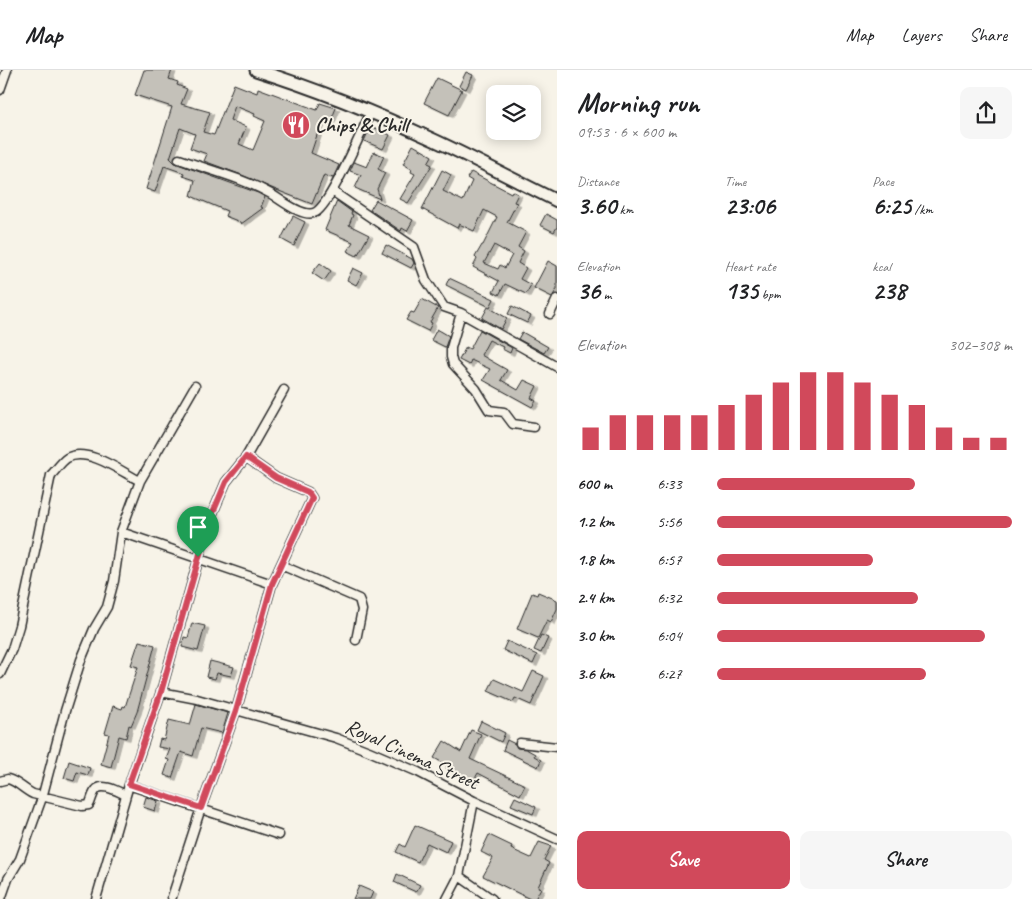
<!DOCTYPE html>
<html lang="en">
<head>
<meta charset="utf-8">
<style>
  body { margin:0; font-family:Caveat,sans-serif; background:#f6f6f6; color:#202124; height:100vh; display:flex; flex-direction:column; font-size:19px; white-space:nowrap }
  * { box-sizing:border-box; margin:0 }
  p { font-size:16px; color:#757577 }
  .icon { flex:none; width:28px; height:28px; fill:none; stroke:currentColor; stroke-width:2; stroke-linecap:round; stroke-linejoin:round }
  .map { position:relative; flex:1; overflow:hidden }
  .sheet { display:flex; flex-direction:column; background:#fff; width:475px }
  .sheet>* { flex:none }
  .controls { position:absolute; left:486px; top:15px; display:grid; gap:10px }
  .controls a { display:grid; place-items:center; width:55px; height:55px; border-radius:10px; background:#fff; box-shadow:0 2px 12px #0003; font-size:25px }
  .pin { position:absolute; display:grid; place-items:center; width:42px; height:42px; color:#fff; margin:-51px -21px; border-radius:50% 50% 50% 0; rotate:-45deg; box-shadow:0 0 5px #0007 }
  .pin .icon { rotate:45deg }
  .round { display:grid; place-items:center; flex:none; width:52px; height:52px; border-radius:10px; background:#f6f6f6 }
  .head { display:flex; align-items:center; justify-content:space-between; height:85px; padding:0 20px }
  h1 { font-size:28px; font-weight:800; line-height:38px }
  .metrics { display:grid; grid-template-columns:repeat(3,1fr); gap:8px; height:85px; padding:5px 20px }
  .metrics div { display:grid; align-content:center }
  .metrics b { font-size:25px; font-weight:800 }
  .metrics small { font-size:14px; font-weight:400 }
  .metrics p { font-size:14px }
  .chart { height:140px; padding:10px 20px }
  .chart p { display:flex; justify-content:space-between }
  .chart svg { width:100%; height:90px; margin-top:5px; stroke:#d1495b; stroke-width:6 }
  .cta { display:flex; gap:10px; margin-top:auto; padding:10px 20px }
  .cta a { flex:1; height:58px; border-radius:10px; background:#d1495b; color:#fff; font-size:20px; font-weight:800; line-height:58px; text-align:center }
  .cta a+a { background:#f6f6f6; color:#202124 }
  ul { padding:0 20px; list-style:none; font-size:16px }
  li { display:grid; grid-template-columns:80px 60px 1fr; align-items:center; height:38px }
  li i { height:12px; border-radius:6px; background:#d1495b }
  header { display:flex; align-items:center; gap:30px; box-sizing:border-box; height:70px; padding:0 25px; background:#fff; border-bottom:1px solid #e0e0e0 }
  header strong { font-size:24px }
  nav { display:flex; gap:28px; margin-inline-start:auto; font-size:18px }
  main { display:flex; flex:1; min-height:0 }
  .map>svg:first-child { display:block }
  .building { fill:#c4c1b9; stroke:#2b2b2b; fill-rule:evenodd; filter:url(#shadow) }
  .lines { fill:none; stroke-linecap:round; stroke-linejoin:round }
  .minor-casing { stroke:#2b2b2b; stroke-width:11 }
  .secondary-casing { stroke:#2b2b2b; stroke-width:15 }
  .minor { stroke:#f7f3e8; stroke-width:8 }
  .secondary { stroke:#f7f3e8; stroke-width:11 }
  .route-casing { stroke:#fff; stroke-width:10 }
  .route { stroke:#d1495b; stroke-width:6 }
  .labels { text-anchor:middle; stroke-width:4; stroke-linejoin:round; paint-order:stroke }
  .poi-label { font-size:21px; font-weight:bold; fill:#2b2b2b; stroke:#f7f3e8; text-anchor:start }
  .street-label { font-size:21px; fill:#2b2b2b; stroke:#f7f3e8 }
</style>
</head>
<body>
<header>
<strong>Map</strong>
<nav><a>Map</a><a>Layers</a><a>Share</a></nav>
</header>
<main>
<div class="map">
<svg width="557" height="829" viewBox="0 0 557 829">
  <defs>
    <filter id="shadow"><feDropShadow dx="4" dy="2.5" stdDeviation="0" flood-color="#0004"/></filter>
  </defs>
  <rect width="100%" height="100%" fill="#f7f3e8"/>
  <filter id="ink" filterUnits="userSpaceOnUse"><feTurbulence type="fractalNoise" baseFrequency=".02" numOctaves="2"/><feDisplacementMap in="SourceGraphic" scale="10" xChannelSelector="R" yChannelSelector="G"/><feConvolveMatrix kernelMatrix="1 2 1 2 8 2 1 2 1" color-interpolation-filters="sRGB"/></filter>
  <g filter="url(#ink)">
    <path class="building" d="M144 0H172L169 9 178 12 177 15 187 19 181 34 210 42 203 62 214 65 234 14 257 23 258 18 317 40 320 33 336 38 330 53 322 50 311 83 339 95 333 108 324 105 312 134 274 119 239 104 204 91 207 84 190 78 195 64 180 58 170 88 175 93 258 123 265 127 261 137 263 138 241 154 240 152 225 146 227 141 191 126 195 110 183 106 184 103 164 96 155 122 146 119 172 37 135 25ZM235 36 255 44 254 46 265 51 253 80 239 74 246 57 230 50Z
      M466 2 473 5 466 19 459 16Z
      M437 8 462 20 449 45 424 33Z
      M371 56 390 65 383 79 364 71Z
      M413 75 432 86 428 93 432 95 408 133 400 129 415 104 411 102 412 99 403 94Z
      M374 82 384 86 378 99 385 103 377 119 380 129 355 118 361 105 350 101 354 92 367 97Z
      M442 100 451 105 443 121 463 131 472 111 467 108 471 102 511 123 512 121 518 124 514 132 517 133 507 152 526 162 518 177 524 181 518 193 526 198 520 209 531 215 526 224 505 214 499 225 493 222 499 211 473 197 477 189 475 187 482 175H483L497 147 484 140 474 161 459 154 457 158 422 139ZM494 175 512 185 505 198 500 195 498 199 484 193Z
      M376 130 413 150 407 161 402 158 401 161 370 140Z
      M337 131 352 142 351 144 353 145 349 155 369 165 357 186 347 181 353 172 325 160Z
      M546 144 557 150V157L554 162 540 155Z
      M293 146 305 152 294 176 281 169Z
      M386 175 412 189 414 193 411 198 382 183Z
      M548 191 557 196V219L552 227 534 218Z
      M320 193 331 201 324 211 312 203Z
      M353 198 363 203 356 215 347 210Z
      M449 208 494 229 490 237 446 215Z
      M422 229 438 238 430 252 432 253 428 261 406 250 411 242 414 243Z
      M512 236 531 246 527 253 508 244Z
      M488 237 507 248 501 259 482 248Z
      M437 259 449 266 445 277 431 270Z
      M480 260 512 278 510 283 502 279 503 277 489 270 481 285 507 300 501 310 518 320 524 310 537 316 531 328 536 331 532 337 483 310 490 299 471 290 469 295 459 290 466 277 470 279Z
      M522 262 548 277 544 283 518 269Z
      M538 522 557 530V539L551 552 547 550 538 568 517 559 532 523 537 525Z
      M192 553 205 556 198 581 182 577 184 567 188 568Z
      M541 565 548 568 541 583 534 580Z
      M139 571 155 575 137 642 131 656 129 655 126 668 119 666 111 697 101 694 109 664 105 663 113 636 122 639 123 636 125 637 138 597 131 595Z
      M507 571 537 585 533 594 503 580Z
      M210 591 234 597 231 606 217 603 215 609 206 607Z
      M533 601 544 606 531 635 515 628 513 632 488 621 494 609 523 622Z
      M196 634 228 643 222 663 201 658 193 686 181 682 172 708 164 705 169 690 166 689 170 679 158 677 160 669 164 670 169 650 190 655Z
      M481 651 505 663 501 672 477 660Z
      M471 660 481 664 470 689 525 715 520 725 478 703 473 712 446 698 447 695 434 688 444 671 461 682Z
      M507 670 515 674 517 678 526 679 535 684 534 686 541 690 538 697 503 680Z
      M69 691 90 698 88 705 77 702 74 711 64 708Z
      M146 727 158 731 155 741 143 737Z
      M515 727 536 737 533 744 511 735Z
      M415 755 451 771 446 782 427 773 418 792 396 782 400 774 405 777Z
      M489 765 512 776 511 779 531 788 539 772 551 776 544 790 549 793 538 817 541 818 535 829H530L483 806 493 788 481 782Z
      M397 804 420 815 416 822 394 812Z
      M359 816 373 822 370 829H353Z"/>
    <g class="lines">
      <defs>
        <path id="minor" d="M0 20 7 0
          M179 89C209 100 243 108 271 124 281 130 304 149 316 142 331 133 361 62 371 42
          M332 121 414 177 426 210 444 237 461 243 557 297
          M461 243 451 278V287L453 294 476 319 489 340 504 342 513 354 534 357
          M550 244 557 229
          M121 462 272 514
          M281 495 359 529 362 540 356 570
          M0 604 12 579 19 556 51 405C56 400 61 392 67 388 87 376 122 402 140 411
          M161 622 197 629 336 668 369 681 418 702 474 731 557 769
          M520 673 557 677
          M0 711 8 709C18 712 23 719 33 724L82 736 89 735C92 730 92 724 96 720 102 712 119 722 126 725
          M129 715 279 765
          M459 806 492 829
          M172 827 201 738 236 641 272 514 312 428 308 422 276 408 246 387
          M1 829 8 809 20 789 42 728 65 641 81 590 94 559 107 537 114 511 121 462 140 411 195 316
          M96 829 129 715 161 622 209 452 226 412 246 387 284 320
          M447 829 459 806 474 731"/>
        <path id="secondary" d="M256 0C317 19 376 43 434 70 475 89 516 111 557 131"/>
      </defs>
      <use href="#minor" class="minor-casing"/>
      <use href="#secondary" class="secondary-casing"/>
      <use href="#minor" class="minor"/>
      <use href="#secondary" class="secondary"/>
    </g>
  </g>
  <g class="lines" filter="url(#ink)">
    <defs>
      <path id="route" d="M246 387 276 408 308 422 312 428 272 514 236 641 201 738 129 714 161 622 209 452 226 412Z"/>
    </defs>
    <use href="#route" class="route-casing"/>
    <use href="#route" class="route"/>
  </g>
  <defs>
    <symbol id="restaurant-disc" viewBox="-11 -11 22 22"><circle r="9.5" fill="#d1495b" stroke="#f7f3e8"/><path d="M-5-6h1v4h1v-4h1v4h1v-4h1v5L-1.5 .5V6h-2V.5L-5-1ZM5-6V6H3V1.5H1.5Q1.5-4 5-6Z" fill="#fff"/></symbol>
  </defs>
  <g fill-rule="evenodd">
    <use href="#restaurant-disc" x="280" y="39" width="32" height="32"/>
  </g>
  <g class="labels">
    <g class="poi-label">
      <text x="315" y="62">Chips &amp; Chill</text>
    </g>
    <g class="street-label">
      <text transform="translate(412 684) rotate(24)" y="7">Royal Cinema Street</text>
    </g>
  </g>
</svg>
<div class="controls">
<a><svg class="icon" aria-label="layers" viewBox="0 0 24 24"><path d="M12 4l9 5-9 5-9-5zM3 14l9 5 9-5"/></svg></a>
</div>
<div class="pin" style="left:198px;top:487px;background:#1e9e55"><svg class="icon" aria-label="arrive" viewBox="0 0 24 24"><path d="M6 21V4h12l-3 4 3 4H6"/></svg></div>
</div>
<section class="sheet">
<div class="head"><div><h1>Morning run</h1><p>09:53 · 6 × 600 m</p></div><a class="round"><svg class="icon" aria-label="share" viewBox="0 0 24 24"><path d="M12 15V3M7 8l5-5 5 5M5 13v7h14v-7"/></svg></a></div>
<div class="metrics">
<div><p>Distance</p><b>3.60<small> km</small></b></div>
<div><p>Time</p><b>23:06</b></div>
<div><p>Pace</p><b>6:25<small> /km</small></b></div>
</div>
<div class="metrics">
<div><p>Elevation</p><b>36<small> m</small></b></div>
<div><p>Heart rate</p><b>135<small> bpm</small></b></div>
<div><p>kcal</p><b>238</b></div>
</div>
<div class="chart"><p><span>Elevation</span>302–308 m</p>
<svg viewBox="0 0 160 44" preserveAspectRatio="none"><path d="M5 44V33M15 44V27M25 44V27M35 44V27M45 44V27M55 44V22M65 44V17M75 44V11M85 44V6M95 44V6M105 44V11M115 44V17M125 44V22M135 44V33M145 44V38M155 44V38"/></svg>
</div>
<ul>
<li><b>600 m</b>6:33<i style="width:67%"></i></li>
<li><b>1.2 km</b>5:56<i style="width:100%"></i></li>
<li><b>1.8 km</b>6:57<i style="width:53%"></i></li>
<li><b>2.4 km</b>6:32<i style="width:68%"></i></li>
<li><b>3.0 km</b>6:04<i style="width:91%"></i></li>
<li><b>3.6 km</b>6:27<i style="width:71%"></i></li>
</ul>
<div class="cta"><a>Save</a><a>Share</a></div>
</section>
</main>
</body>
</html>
